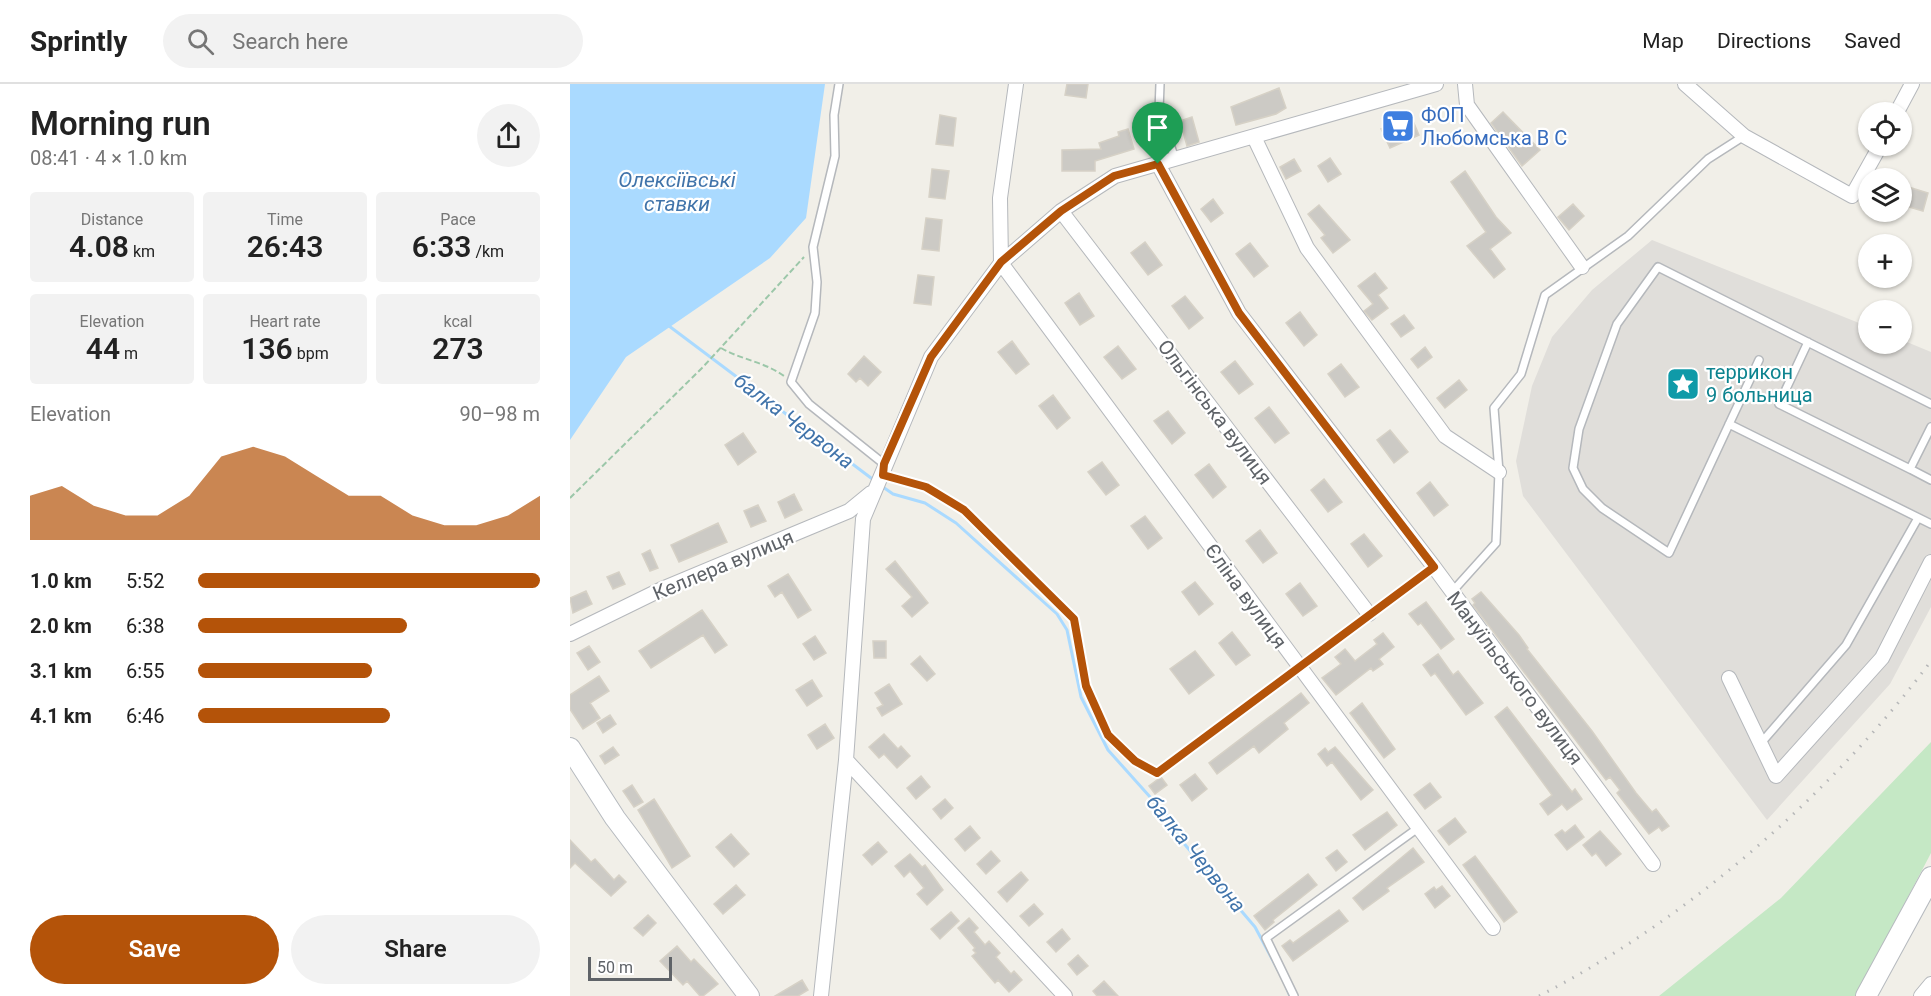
<!DOCTYPE html>
<html lang="en">
<head>
<meta charset="utf-8">
<style>
  body { margin:0; font-family:Roboto,sans-serif; background:#f2f2f2; color:#222; height:100vh; display:flex; flex-direction:column; font-size:22px; white-space:nowrap }
  * { box-sizing:border-box; margin:0 }
  p { font-size:20px; color:#767676 }
  .icon { flex:none; width:33px; height:33px; fill:none; stroke:currentColor; stroke-width:2; stroke-linecap:round; stroke-linejoin:round }
  .map { position:relative; flex:1; overflow:hidden }
  .panel { display:flex; flex-direction:column; background:#fff; width:570px }
  .panel>* { flex:none }
  .controls { position:absolute; left:1288px; top:18px; display:grid; gap:12px }
  .controls a { display:grid; place-items:center; width:54px; height:54px; border-radius:50%; background:#fff; box-shadow:0 2px 4px #0004; font-size:30px }
  .scale { position:absolute; left:18px; bottom:15px; width:84px; box-sizing:border-box; padding-left:6px; border:3px solid #5f6368; border-top:0; font-size:16px; line-height:21px; white-space:nowrap; color:#5f6368; -webkit-text-stroke:4px #fff; paint-order:stroke }
  .pin { position:absolute; display:grid; place-items:center; width:51px; height:51px; color:#fff; margin:-62px -26px; border-radius:50% 50% 50% 0; rotate:-45deg; box-shadow:0 0 6px #0007 }
  .pin .icon { rotate:45deg }
  .round { display:grid; place-items:center; flex:none; width:63px; height:63px; border-radius:32px; background:#f2f2f2 }
  .summary { display:flex; align-items:center; justify-content:space-between; height:102px; padding:0 30px }
  h1 { font-size:33px; font-weight:600; line-height:45px }
  .metrics { display:grid; grid-template-columns:repeat(3,1fr); gap:9px; height:102px; padding:6px 30px }
  .metrics div { display:grid; align-content:center; border-radius:6px; background:#f2f2f2; text-align:center }
  .metrics b { font-size:30px; font-weight:600 }
  .metrics small { font-size:16px; font-weight:400 }
  .metrics p { font-size:16px }
  .chart { height:168px; padding:12px 30px }
  .chart p { display:flex; justify-content:space-between }
  .chart svg { width:100%; height:108px; margin-top:6px; fill:#b45309; opacity:.7 }
  .primary-button { display:flex; gap:12px; margin-top:auto; padding:12px 30px }
  .primary-button a { flex:1; height:69px; border-radius:36px; background:#b45309; color:#fff; font-size:24px; font-weight:600; line-height:69px; text-align:center }
  .primary-button a+a { background:#f2f2f2; color:#222 }
  ul { padding:0 30px; list-style:none; font-size:20px }
  li { display:grid; grid-template-columns:96px 72px 1fr; align-items:center; height:45px }
  li i { height:15px; border-radius:8px; background:#b45309 }
  header { display:flex; align-items:center; gap:36px; box-sizing:border-box; height:84px; padding:0 30px; background:#fff; border-bottom:2px solid #e0e0e0 }
  header strong { font-size:28px }
  nav { display:flex; gap:33px; margin-inline-start:auto; font-size:21px }
  .search { width:420px; height:54px; background:#f2f2f2; display:flex; align-items:center; gap:15px; box-sizing:border-box; padding:0 21px; border-radius:33px; color:#767676; font-size:22px }
  main { display:flex; flex:1; min-height:0 }
  .map>svg:first-child { display:block }
  .industrial { fill:#e0deda }
  .green { fill:#c5e8c5 }
  .water { fill:#aadaff }
  .lines { fill:none; stroke-linecap:round; stroke-linejoin:round }
  .stream { stroke:#aadaff; stroke-width:3 }
  .building { fill:#cccac5; stroke:#d6d1c6; stroke-width:1.5 }
  .lane-casing { stroke:#b5b8bc; stroke-width:10 }
  .street-casing { stroke:#b5b8bc; stroke-width:16 }
  .secondary-casing { stroke:#b6babf; stroke-width:22 }
  .path { stroke:#9cc7a9; stroke-width:2; stroke-dasharray:6 3; stroke-linecap:butt }
  .lane { stroke:#fff; stroke-width:7 }
  .street { stroke:#fff; stroke-width:14 }
  .secondary { stroke:#fff; stroke-width:20 }
  .rail { stroke:#b6b7b8; stroke-width:3; stroke-dasharray:1.5 8; stroke-linecap:butt }
  .route-casing { stroke:#fff; stroke-width:12 }
  .route { stroke:#b45309; stroke-width:8 }
  .labels { text-anchor:middle; stroke-width:4.5; stroke-linejoin:round; paint-order:stroke }
  .shop-label { font-size:20px; fill:#366cbe; stroke:#fff; text-anchor:start }
  .culture-label { font-size:20px; fill:#0d838f; stroke:#fff; text-anchor:start }
  .street-label { font-size:20px; fill:#5f6368; stroke:#fff }
  .water-label { font-size:21px; font-style:italic; fill:#4174aa; stroke:#fff }
</style>
</head>
<body>
<header>
<strong>Sprintly</strong>
<div class="search"><svg class="icon" aria-label="search" viewBox="0 0 24 24"><circle cx="10" cy="10" r="6"/><path d="M15 15l6 6"/></svg>Search here</div>
<nav><a>Map</a><a>Directions</a><a>Saved</a></nav>
</header>
<main>
<section class="panel">
<div class="summary"><div><h1>Morning run</h1><p>08:41 · 4 × 1.0 km</p></div><a class="round"><svg class="icon" aria-label="share" viewBox="0 0 24 24"><path d="M12 15V3M7 8l5-5 5 5M5 13v7h14v-7"/></svg></a></div>
<div class="metrics">
<div><p>Distance</p><b>4.08<small> km</small></b></div>
<div><p>Time</p><b>26:43</b></div>
<div><p>Pace</p><b>6:33<small> /km</small></b></div>
</div>
<div class="metrics">
<div><p>Elevation</p><b>44<small> m</small></b></div>
<div><p>Heart rate</p><b>136<small> bpm</small></b></div>
<div><p>kcal</p><b>273</b></div>
</div>
<div class="chart"><p><span>Elevation</span>90–98 m</p>
<svg viewBox="0 0 160 44" preserveAspectRatio="none"><path d="M0 44V26L10 22L20 30L30 34L40 34L50 26L60 10L70 6L80 10L90 18L100 26L110 26L120 34L130 38L140 38L150 34L160 26V44z"/></svg>
</div>
<ul>
<li><b>1.0 km</b>5:52<i style="width:100%"></i></li>
<li><b>2.0 km</b>6:38<i style="width:61%"></i></li>
<li><b>3.1 km</b>6:55<i style="width:51%"></i></li>
<li><b>4.1 km</b>6:46<i style="width:56%"></i></li>
</ul>
<div class="primary-button"><a>Save</a><a>Share</a></div>
</section>
<div class="map">
<svg width="1361" height="912" viewBox="0 0 1361 912">
  <rect width="100%" height="100%" fill="#f1efe8"/>
  <path class="industrial" d="M1082 156 1299 243V260H1332V256L1361 268V523L1320 600 1197 736 953 412 946 377 962 302 982 253 1022 206Z"/>
  <path class="green" d="M1361 658V769L1286 912H1089L1211 814Z"/>
  <path class="water" d="M0 0H255L236 134 200 174 56 273 0 356Z"/>
  <g class="lines">
    <path class="stream" d="M99 242 305 397
      M310 401 323 410 355 419 386 439 487 530 497 546 511 613 538 666 598 733 611 756 685 843 708 886
      M715 900 720 912"/>
  </g>
  <path class="building" d="M497 0H518L516 14 495 11Z
    M709 4 716 24 706 30 666 41 661 23Z
    M933 28 970 66 952 82 921 39Z
    M370 31 386 34 383 62 366 60Z
    M841 32 849 51 820 64 811 45Z
    M622 33 629 58 617 62 610 37Z
    M558 45 564 65 525 77V87H492V66L531 65 529 59 549 52 548 48Z
    M760 74 771 90 758 98 748 82Z
    M724 75 731 87 716 95 710 83Z
    M362 85 379 87 375 115 359 113Z
    M895 87 926 133 941 149 920 165 935 185 924 194 897 162 916 148 881 98Z
    M1332 101 1358 109 1353 127 1332 121Z
    M643 115 653 129 641 138 631 125Z
    M1003 120 1014 132 999 146 988 133Z
    M749 121 780 156 763 169 751 154 755 151 738 130Z
    M356 134 372 136 369 167 352 165Z
    M575 158 592 181 578 191 561 169Z
    M680 159 698 182 684 193 666 170Z
    M805 189 817 204 808 211 818 224 802 236 794 227 803 220 788 202Z
    M348 191 364 193 361 221 344 219Z
    M509 209 524 232 510 241 495 219Z
    M615 212 633 234 619 245 602 222Z
    M730 228 747 251 734 262 716 239Z
    M834 231 844 244 831 253 821 240Z
    M442 257 459 280 446 290 428 268Z
    M548 262 566 285 552 295 534 273Z
    M855 263 862 273 848 284 841 275Z
    M294 272 311 288 298 302 290 294 286 298 278 290Z
    M665 277 683 300 669 310 651 288Z
    M771 280 789 303 775 313 758 290Z
    M889 296 897 306 875 324 867 314Z
    M483 311 500 334 487 345 469 322Z
    M699 323 719 349 705 359 685 334Z
    M598 327 615 349 602 360 584 337Z
    M820 346 838 368 824 379 807 356Z
    M173 349 186 368 168 381 155 361Z
    M532 378 549 401 536 411 518 388Z
    M639 380 656 403 643 414 625 391Z
    M754 395 772 418 758 428 741 406Z
    M860 398 878 421 864 432 847 409Z
    M224 410 232 426 215 434 208 418Z
    M188 421 196 437 181 443 174 427Z
    M575 432 592 454 578 465 561 442Z
    M148 439 157 458 109 478 101 461Z
    M690 446 707 469 693 479 676 457Z
    M794 450 812 472 798 483 781 460Z
    M80 466 88 484 80 487 72 470Z
    M325 477 358 519 342 533 332 522 342 513 316 485Z
    M49 488 55 500 43 505 37 493Z
    M218 490 241 526 228 534 212 508 205 513 198 502Z
    M625 498 643 520 629 531 612 508Z
    M730 499 747 522 733 532 716 510Z
    M16 507 22 520 3 529 0 514Z
    M911 508 949 551 958 564 957 565 1022 647 1066 709 1082 728 1086 725 1099 742 1092 747 1089 743 1079 750 1047 709 1050 706 1040 693 1036 696 903 521 905 519 902 515Z
    M856 518 884 555 871 565 851 539 848 541 839 530Z
    M132 526 157 561 145 569 133 551 81 584 69 567Z
    M662 548 680 571 666 581 649 559Z
    M813 549 824 563 809 575 813 580 803 587 801 584 766 611 752 594 771 580 765 573 775 565 785 577 807 560 804 556Z
    M245 552 256 569 244 576 233 560Z
    M303 557H316V574H304Z
    M19 562 30 578 18 586 7 569Z
    M625 567 644 591 619 610 600 585Z
    M868 570 883 591 888 587 913 619 896 631 865 589 861 592 853 581Z
    M350 572 365 590 357 597 341 580Z
    M29 592 39 607 20 619 30 634 13 645 0 625V611Z
    M242 596 252 612 237 622 226 606Z
    M319 600 332 620 312 632 307 624 313 621 305 609Z
    M731 609 739 619 714 639 718 645 689 669 684 662 647 690 639 679Z
    M792 619 825 665 814 674 780 629Z
    M937 623 1002 708 1005 705 1012 715 997 726 992 720 978 731 970 720 982 711 925 633Z
    M40 631 46 640 33 649 27 639Z
    M255 640 264 654 247 665 238 651Z
    M314 650 328 665 331 662 340 672 327 684 314 670 309 674 299 663Z
    M43 663 49 671 35 680 30 672Z
    M765 663 803 706 791 716 762 678 757 682 748 670 755 664 758 668Z
    M625 690 637 705 622 717 610 701Z
    M351 692 360 703 346 715 337 704Z
    M591 693 597 701 585 710 579 702Z
    M860 699 871 713 855 725 844 711Z
    M62 701 73 718 64 723 53 707Z
    M84 715 120 772 102 784 68 726Z
    M375 715 383 724 371 735 363 725Z
    M817 728 827 741 795 766 783 751Z
    M885 734 896 748 879 761 868 747Z
    M1005 741 1014 753 997 766 985 751 992 746 995 749Z
    M400 742 410 754 395 767 385 755Z
    M1030 747 1051 770 1036 782 1026 769 1022 772 1013 761Z
    M161 750 179 770 164 783 146 763Z
    M0 756 21 778 25 775 44 796 49 791 56 798 41 812 5 779 0 784Z
    M308 758 317 768 302 781 293 771Z
    M843 764 854 778 817 804 819 807 793 826 783 814Z
    M767 766 777 778 766 787 756 774Z
    M421 767 430 777 416 790 407 780Z
    M340 770 352 783 355 781 373 806 357 821 347 810 354 804 340 787 334 793 325 782Z
    M905 772 947 828 934 838 893 781Z
    M451 788 458 796 437 818 428 808Z
    M738 790 747 801 703 836 704 838 695 846 684 832Z
    M166 801 175 811 153 830 144 820Z
    M872 802 880 812 865 824 855 810 864 803 866 806Z
    M464 820 473 830 459 842 450 832Z
    M769 826 778 837 723 877 712 862 720 856 723 859Z
    M381 828 389 837 370 855 361 845Z
    M78 831 86 839 73 852 64 844Z
    M399 834 408 844 404 848 415 861 419 857 430 869 426 873 441 890 444 887 452 896 439 908 428 896 425 899 402 872 406 869 403 866 405 864 388 844Z
    M492 845 500 855 486 868 477 858Z
    M107 862 121 878 124 875 148 900 133 912H130L117 897 113 901 90 877Z
    M508 871 518 882 507 891 498 880Z
    M232 896 238 906 228 912H205Z
    M534 897 548 912H527L523 907Z"/>
  <g class="lines">
    <defs>
      <path id="lane" d="M269 0 264 31 265 72 243 163 247 198 245 229 221 298 239 320 314 380
        M590 0 589 27 605 75
        M1238 258 1209 320 1340 385
        M1189 276 1099 469 1032 424 1013 405 1003 384 1009 345 1047 240 1088 183 1361 320
        M1159 340 1361 440
        M1361 343 1340 385 1361 396
        M313 391 356 403 394 426 504 535 516 602 538 651 565 677 587 689 864 483
        M881 509 926 459 929 388 924 324 951 290 975 211 1058 152 1138 75 1174 52
        M1191 659 1276 561 1348 434
        M724 912 696 854 848 744"/>
      <path id="street" d="M446 0 430 114 431 179 923 844
        M895 0 897 21 1012 183
        M1115 0 1174 52 1282 112 1310 62
        M1327 28 1342 0
        M684 53 737 164 875 352 929 388
        M588 80 669 229 864 483 1083 780
        M491 127 799 530
        M0 550 92 505 279 427 301 409
        M1159 594 1206 692 1312 574 1361 478
        M276 676 495 912
        M251 912 276 676 293 435 361 273 431 179 491 127 545 92 866 0
        M1351 912 1361 900"/>
      <path id="secondary" d="M0 664 45 734 179 912
        M1296 912 1361 793"/>
    </defs>
    <use href="#lane" class="lane-casing"/>
    <use href="#street" class="street-casing"/>
    <use href="#secondary" class="secondary-casing"/>
    <path class="path" d="M151 264C172 276 195 278 214 292
      M0 414 133 283 234 173"/>
    <use href="#lane" class="lane"/>
    <use href="#street" class="street"/>
    <use href="#secondary" class="secondary"/>
    <path class="rail" d="M969 912C1117 836 1262 710 1361 577"/>
  </g>
  <g class="lines">
    <defs>
      <path id="route" d="M588 80 669 229 864 483 587 689 565 677 538 651 516 602 504 535 394 426 356 403 313 391 314 380 361 273 431 178 491 127 544 92Z"/>
    </defs>
    <use href="#route" class="route-casing"/>
    <use href="#route" class="route"/>
  </g>
  <defs>
    <symbol id="supermarket-square" viewBox="-11 -11 22 22"><rect x="-9" y="-9" width="18" height="18" rx="4" fill="#3f7fe0" stroke="#fff"/><path d="M-6-5.5h2.5l.6 2H6L4.5 2H-2.5L-4.4-4H-6ZM-1.5 3.2a1.3 1.3 0 1 0 .1 0ZM3 3.2a1.3 1.3 0 1 0 .1 0Z" fill="#fff"/></symbol>
    <symbol id="sight-square" viewBox="-11 -11 22 22"><rect x="-9" y="-9" width="18" height="18" rx="4" fill="#0f9aa8" stroke="#fff"/><path d="M0-6L1.8-2.2L6-1.7L2.9 1.2L3.7 5.4L0 3.3L-3.7 5.4L-2.9 1.2L-6-1.7L-1.8-2.2Z" fill="#fff"/></symbol>
  </defs>
  <g fill-rule="evenodd">
    <use href="#supermarket-square" x="809" y="23" width="38" height="38"/>
    <use href="#sight-square" x="1094" y="281" width="38" height="38"/>
  </g>
  <g class="labels">
    <g class="shop-label">
      <text x="851" y="38">ФОП<tspan x="851" dy="23">Любомська В С</tspan></text>
    </g>
    <g class="culture-label">
      <text x="1136" y="295">террикон<tspan x="1136" dy="23">9 больница</tspan></text>
    </g>
    <g class="street-label">
      <text transform="translate(645 328) rotate(53)" y="7">Ольгінська вулиця</text>
      <text transform="translate(153 481) rotate(-23)" y="7">Келлера вулиця</text>
      <text transform="translate(676 512) rotate(54)" y="7">Єліна вулиця</text>
      <text transform="translate(945 594) rotate(53)" y="7">Мануїльського вулиця</text>
    </g>
    <g class="water-label">
      <text x="107" y="103">Олексіївські<tspan x="107" dy="24">ставки</tspan></text>
      <text transform="translate(224 337) rotate(37)" y="7">балка Червона</text>
      <text transform="translate(626 770) rotate(51)" y="7">балка Червона</text>
    </g>
  </g>
</svg>
<div class="controls">
<a><svg class="icon" aria-label="locate" viewBox="0 0 24 24"><circle cx="12" cy="12" r="6"/><path d="M12 2v4M12 18v4M2 12h4M18 12h4"/></svg></a>
<a><svg class="icon" aria-label="layers" viewBox="0 0 24 24"><path d="M12 4l9 5-9 5-9-5zM3 14l9 5 9-5"/></svg></a>
<a>+</a>
<a>−</a>
</div>
<div class="scale">50 m</div>
<div class="pin" style="left:588px;top:80px;background:#1e9e55"><svg class="icon" aria-label="arrive" viewBox="0 0 24 24"><path d="M6 21V4h12l-3 4 3 4H6"/></svg></div>
</div>
</main>
</body>
</html>
